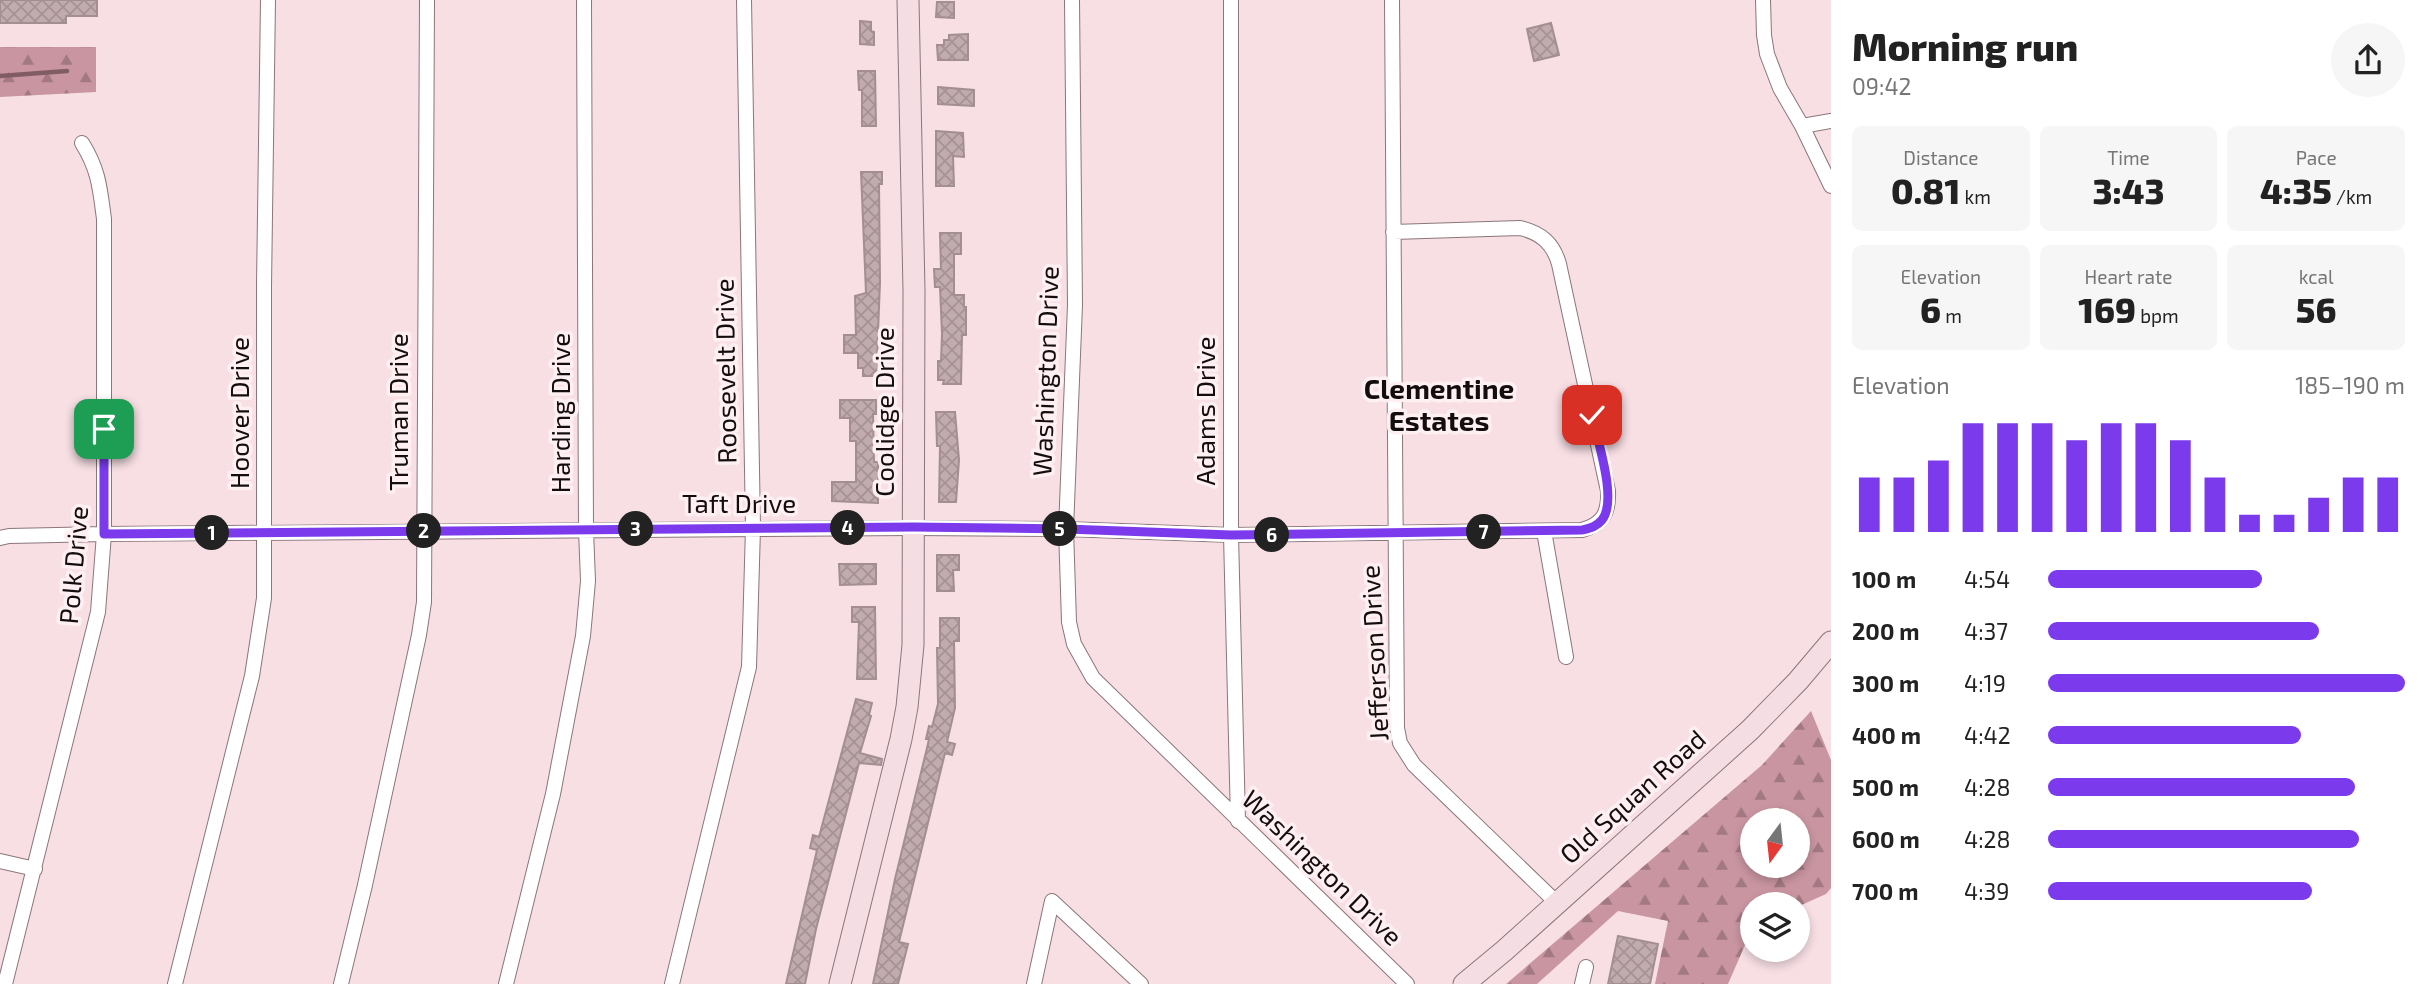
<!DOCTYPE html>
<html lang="en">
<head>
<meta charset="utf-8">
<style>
  body { margin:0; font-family:"Exo 2",sans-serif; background:#f6f6f6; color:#222; height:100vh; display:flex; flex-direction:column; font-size:26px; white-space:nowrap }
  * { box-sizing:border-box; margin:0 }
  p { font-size:23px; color:#767676 }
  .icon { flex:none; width:38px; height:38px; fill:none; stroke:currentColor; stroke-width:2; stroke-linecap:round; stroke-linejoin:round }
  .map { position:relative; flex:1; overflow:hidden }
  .side { display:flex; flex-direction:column; background:#fff; width:595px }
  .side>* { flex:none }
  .needle { width:46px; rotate:195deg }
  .fabs { position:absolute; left:1740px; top:808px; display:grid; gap:14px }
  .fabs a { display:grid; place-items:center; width:70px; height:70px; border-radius:50%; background:#fff; box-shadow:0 4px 10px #0003; font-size:35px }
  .pin { position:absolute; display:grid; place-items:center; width:60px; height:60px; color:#fff; margin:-30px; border-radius:14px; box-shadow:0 4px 10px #0006 }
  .km { position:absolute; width:35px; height:35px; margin:-18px; border-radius:50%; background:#222; color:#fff; font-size:19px; line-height:35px; text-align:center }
  .round { display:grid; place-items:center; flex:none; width:74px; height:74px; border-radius:37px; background:#f6f6f6 }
  .head { display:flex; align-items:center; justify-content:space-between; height:119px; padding:0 21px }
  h1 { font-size:38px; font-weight:800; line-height:52px }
  .stats { display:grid; grid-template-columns:repeat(3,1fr); gap:10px; height:119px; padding:7px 21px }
  .stats div { display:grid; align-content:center; border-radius:10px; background:#f6f6f6; text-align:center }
  .stats b { font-size:35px; font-weight:800 }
  .stats small { font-size:19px; font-weight:400 }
  .stats p { font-size:19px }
  .chart { height:196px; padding:14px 21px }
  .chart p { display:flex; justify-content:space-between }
  .chart svg { width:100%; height:126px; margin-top:7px; stroke:#7c3aed; stroke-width:6 }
  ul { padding:0 21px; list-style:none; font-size:23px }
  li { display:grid; grid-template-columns:112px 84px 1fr; align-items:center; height:52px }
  li i { height:18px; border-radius:9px; background:#7c3aed }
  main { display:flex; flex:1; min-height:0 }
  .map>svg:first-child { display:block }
  .forest { fill:url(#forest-firs); fill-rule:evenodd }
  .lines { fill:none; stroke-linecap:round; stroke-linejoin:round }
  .stream { stroke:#805c64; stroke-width:4.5 }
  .building { fill:url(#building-cross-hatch); stroke:#a38e92; stroke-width:2 }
  .street-casing { stroke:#8b767a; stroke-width:16 }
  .secondary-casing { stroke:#8b767a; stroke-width:23 }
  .street { stroke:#fff; stroke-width:14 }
  .secondary { stroke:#f5dee3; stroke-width:21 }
  .route-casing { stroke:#fff; stroke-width:14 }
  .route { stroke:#7c3aed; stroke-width:9 }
  .labels { text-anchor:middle; stroke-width:7; stroke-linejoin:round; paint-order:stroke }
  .street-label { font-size:26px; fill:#140d0e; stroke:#fdeff2 }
  .neighbourhood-label { font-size:28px; font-weight:bold; fill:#140d0e; stroke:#fdeff2 }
</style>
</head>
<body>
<main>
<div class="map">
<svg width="1831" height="984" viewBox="0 0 1831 984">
  <defs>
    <pattern id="forest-firs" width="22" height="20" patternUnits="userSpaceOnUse" patternTransform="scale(1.75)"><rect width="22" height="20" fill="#c995a1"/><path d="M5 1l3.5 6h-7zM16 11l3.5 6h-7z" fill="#a27882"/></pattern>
    <pattern id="building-cross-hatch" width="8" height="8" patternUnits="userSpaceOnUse" patternTransform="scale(1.75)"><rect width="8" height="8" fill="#c1abaf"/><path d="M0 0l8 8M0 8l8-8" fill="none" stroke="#a59295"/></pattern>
  </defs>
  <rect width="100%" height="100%" fill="#f7dfe4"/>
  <path class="forest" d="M0 47H96V92L0 97Z
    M1811 711 1831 760V888L1826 894 1797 907V905H1752V929L1728 984H1655L1668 921 1618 911 1537 984H1506L1762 765ZM1752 821H1797V866H1752Z"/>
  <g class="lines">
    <path class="stream" d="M0 76 67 71"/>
  </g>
  <path class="building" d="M0 0H97V16H66V23H0Z
    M937 2H954V18L936 17Z
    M860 21 871 22V31L874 32V45L860 44Z
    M1551 23 1559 55 1534 61 1527 29Z
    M968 34V60H938L937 45H944V40H949V35Z
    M858 71H875L876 126H862V90H859Z
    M938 87 974 90V106L938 104Z
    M936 131 963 133 964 157 953 156 954 186H936Z
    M861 172H882V184H879L880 282 877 358H879V376H863V368H858V353H844V335H856L855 296 866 293Z
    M940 233H961V254H954V295H964V307H966V335H962L961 384H943L944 380H938V361H941L942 334 940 287H935L934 269H941Z
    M840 400H876V414H873L874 462H878V503L832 501V482H856V441H850V418H840Z
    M936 412H955L959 460 956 502H939L940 446H937Z
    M937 555H959V570H953L954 591H937Z
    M839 564H876V584L840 585Z
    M852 607H875L876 679H857L859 622H852Z
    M940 618H959V641H954L955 708 947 742 955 744 952 755 945 753 899 942 908 944 898 984H873L895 879 927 748 929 739H926L929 726 932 727 938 704 937 648H940Z
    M856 699 872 703 869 715 871 716 860 753 882 759 881 765 859 763 816 929 805 984H786L817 850 810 848 813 835 819 837Z
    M1618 936 1658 944 1650 984H1608Z"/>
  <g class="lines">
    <defs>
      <path id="street" d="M1072 0 1075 305 1066 529 1069 622 1074 644 1093 678 1407 984
        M1231 0V535L1238 821
        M1392 0 1397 728 1400 743 1414 765 1557 903
        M1763 0 1764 35 1767 54 1780 88 1802 126 1831 186
        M1802 126 1831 121
        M1544 531 1566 657
        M0 538 9 536 104 534 913 528 1066 529 1231 535 1582 530C1603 524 1609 513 1608 491L1559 264C1553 243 1541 233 1520 228L1393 232
        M0 861 35 869
        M5 984 98 612 104 534V219C100 189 99 170 82 143
        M175 984 252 676 264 598V286L268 0
        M341 984 365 885 419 635 424 602 427 0
        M506 984 553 794 583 636 588 581 586 530 584 0
        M672 984 749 667 753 528 744 0
        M1034 984 1052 901 1141 984
        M1582 984 1586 967"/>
      <path id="secondary" d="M840 984 901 739 907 707 913 645 914 291 908 0
        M1464 984 1505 950 1750 730 1798 681 1831 642"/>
    </defs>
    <use href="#street" class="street-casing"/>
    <use href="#secondary" class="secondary-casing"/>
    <use href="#street" class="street"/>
    <use href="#secondary" class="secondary"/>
  </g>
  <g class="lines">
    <defs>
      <path id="route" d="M104 429V534L913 527 1066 529 1231 535 1582 530C1590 528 1596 527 1602 520 1618 500 1597 440 1592 415"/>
    </defs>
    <use href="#route" class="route-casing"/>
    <use href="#route" class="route"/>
  </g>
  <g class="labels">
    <g class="street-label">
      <text transform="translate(726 371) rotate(-91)" y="9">Roosevelt Drive</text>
      <text transform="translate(1046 371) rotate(-88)" y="9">Washington Drive</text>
      <text transform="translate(1206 411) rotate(-90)" y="9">Adams Drive</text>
      <text transform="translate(399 412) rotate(-90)" y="9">Truman Drive</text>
      <text transform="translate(885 412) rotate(-90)" y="9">Coolidge Drive</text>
      <text transform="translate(240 413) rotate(-90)" y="9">Hoover Drive</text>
      <text transform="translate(561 413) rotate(-90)" y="9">Harding Drive</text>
      <text x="739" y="513">Taft Drive</text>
      <text transform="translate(74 565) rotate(-85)" y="9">Polk Drive</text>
      <text transform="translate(1375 653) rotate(-93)" y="9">Jefferson Drive</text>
      <text transform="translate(1633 797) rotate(-42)" y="9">Old Squan Road</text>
      <text transform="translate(1322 868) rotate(44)" y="9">Washington Drive</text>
    </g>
    <g class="neighbourhood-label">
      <text x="1439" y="399">Clementine<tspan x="1439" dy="32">Estates</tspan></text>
    </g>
  </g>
</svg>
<div class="fabs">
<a><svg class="needle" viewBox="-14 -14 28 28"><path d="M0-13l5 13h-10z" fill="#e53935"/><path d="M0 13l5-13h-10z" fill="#767676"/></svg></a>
<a><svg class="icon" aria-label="layers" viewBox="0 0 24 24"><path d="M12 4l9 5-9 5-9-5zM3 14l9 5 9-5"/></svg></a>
</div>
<div class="pin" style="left:104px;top:429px;background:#1e9e55"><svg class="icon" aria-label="arrive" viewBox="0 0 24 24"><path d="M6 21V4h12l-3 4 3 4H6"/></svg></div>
<div class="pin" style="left:1592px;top:415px;background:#d93025"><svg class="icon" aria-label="check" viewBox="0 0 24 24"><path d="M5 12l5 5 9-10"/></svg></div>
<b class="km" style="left:212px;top:533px">1</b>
<b class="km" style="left:424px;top:531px">2</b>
<b class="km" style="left:636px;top:529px">3</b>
<b class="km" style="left:848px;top:528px">4</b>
<b class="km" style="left:1060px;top:529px">5</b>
<b class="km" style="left:1272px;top:535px">6</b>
<b class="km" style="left:1484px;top:532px">7</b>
</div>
<section class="side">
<div class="head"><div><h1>Morning run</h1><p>09:42</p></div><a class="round"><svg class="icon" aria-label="share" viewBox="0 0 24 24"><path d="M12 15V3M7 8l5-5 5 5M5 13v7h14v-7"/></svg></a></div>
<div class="stats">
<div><p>Distance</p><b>0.81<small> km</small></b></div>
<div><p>Time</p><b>3:43</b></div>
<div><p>Pace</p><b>4:35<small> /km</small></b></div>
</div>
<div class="stats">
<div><p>Elevation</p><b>6<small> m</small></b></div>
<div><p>Heart rate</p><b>169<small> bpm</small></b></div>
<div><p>kcal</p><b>56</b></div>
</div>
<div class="chart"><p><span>Elevation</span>185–190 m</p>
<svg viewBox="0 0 160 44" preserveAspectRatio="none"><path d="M5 44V25M15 44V25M25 44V19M35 44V6M45 44V6M55 44V6M65 44V12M75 44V6M85 44V6M95 44V12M105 44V25M115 44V38M125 44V38M135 44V32M145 44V25M155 44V25"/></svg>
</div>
<ul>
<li><b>100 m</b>4:54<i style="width:60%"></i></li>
<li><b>200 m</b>4:37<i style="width:76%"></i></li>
<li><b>300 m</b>4:19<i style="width:100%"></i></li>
<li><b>400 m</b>4:42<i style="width:71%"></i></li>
<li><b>500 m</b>4:28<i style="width:86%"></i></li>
<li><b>600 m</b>4:28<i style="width:87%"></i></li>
<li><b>700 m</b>4:39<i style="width:74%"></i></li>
</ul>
</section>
</main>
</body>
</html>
